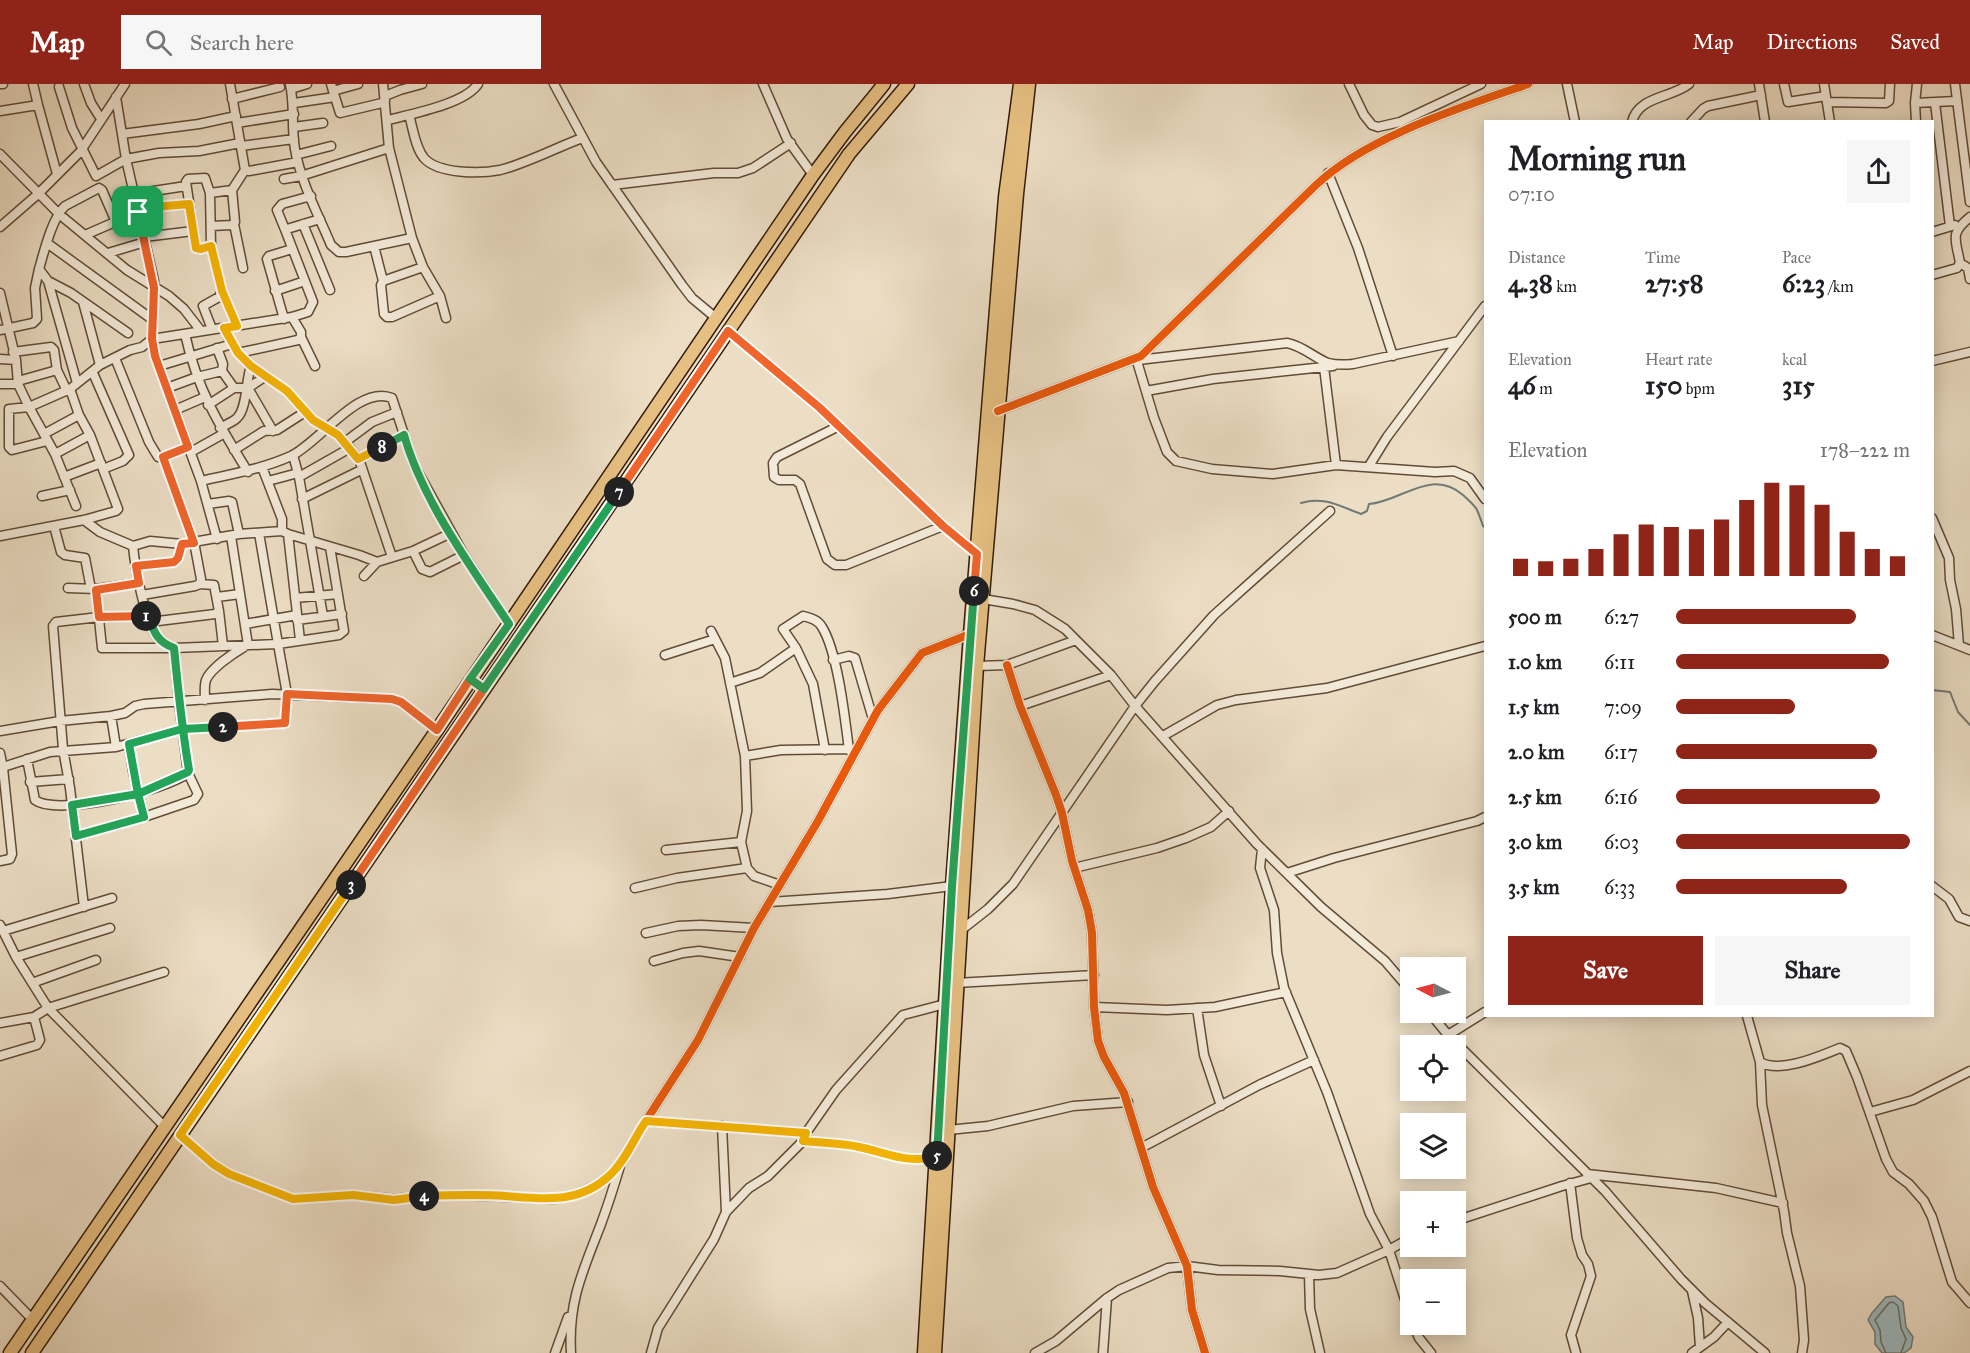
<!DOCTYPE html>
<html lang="en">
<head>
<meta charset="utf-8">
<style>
  body { margin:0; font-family:"IM FELL Great Primer",serif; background:#f6f6f6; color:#202124; height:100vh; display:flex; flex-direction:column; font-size:22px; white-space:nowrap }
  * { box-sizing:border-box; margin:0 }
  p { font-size:20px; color:#757577 }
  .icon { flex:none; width:33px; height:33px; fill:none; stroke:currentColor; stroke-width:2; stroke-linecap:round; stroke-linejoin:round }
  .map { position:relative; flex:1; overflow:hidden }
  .drawer { position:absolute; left:1484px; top:36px; width:450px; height:897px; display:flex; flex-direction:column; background:#fff; border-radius:0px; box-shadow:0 3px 15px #0003 }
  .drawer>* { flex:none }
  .needle { width:39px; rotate:276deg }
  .controls { position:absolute; left:1400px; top:873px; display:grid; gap:12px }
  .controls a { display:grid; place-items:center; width:66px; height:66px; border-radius:0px; background:#fff; box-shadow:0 3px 15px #0003; font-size:30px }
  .pin { position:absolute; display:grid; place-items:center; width:51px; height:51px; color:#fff; margin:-26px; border-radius:12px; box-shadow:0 3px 9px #0006 }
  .km { position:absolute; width:30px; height:30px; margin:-15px; border-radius:50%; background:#222; color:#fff; font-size:16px; line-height:30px; text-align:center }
  .round { display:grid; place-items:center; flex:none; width:63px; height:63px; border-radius:0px; background:#f6f6f6 }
  .headline { display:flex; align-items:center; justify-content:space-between; height:102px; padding:0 24px }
  h1 { font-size:33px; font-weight:700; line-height:45px }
  .metrics { display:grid; grid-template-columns:repeat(3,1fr); gap:9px; height:102px; padding:6px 24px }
  .metrics div { display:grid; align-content:center }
  .metrics b { font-size:26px; font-weight:700 }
  .metrics small { font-size:16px; font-weight:400 }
  .metrics p { font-size:16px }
  .chart { height:168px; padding:12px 24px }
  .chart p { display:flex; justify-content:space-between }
  .chart svg { width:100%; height:108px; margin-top:6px; stroke:#8f2418; stroke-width:6 }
  .button { display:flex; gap:12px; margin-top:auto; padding:12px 24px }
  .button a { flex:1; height:69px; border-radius:0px; background:#8f2418; color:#fff; font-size:24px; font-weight:700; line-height:69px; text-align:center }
  .button a+a { background:#f6f6f6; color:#202124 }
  ul { padding:0 24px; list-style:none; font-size:20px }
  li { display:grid; grid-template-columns:96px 72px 1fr; align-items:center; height:45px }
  li i { height:15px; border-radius:8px; background:#8f2418 }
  header { display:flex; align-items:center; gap:36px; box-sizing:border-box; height:84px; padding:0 30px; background:#8f2418; color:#fff }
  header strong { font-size:28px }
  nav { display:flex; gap:33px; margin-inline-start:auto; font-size:21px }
  .search { width:420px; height:54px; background:#f6f6f6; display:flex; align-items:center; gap:15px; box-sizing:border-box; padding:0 21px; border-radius:0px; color:#757577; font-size:22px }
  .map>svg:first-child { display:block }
  .water { fill:#9db9bf; stroke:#737a75; stroke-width:1.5 }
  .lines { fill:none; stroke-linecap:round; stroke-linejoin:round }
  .shore { stroke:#686a63; stroke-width:1.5 }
  .stream { stroke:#737a75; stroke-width:2 }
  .minor-casing { stroke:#624c36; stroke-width:11 }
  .primary-casing { stroke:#341b07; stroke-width:15 }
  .minor { stroke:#f3ead9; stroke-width:8 }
  .primary { stroke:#e6bf82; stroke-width:12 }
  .cycleway-casing { stroke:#f3ead9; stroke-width:11 }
  .cycleway { stroke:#e8590c; stroke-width:8 }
  .split-1-casing { stroke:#fff; stroke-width:12 }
  .split-2-casing { stroke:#fff; stroke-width:12 }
  .split-3-casing { stroke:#fff; stroke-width:12 }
  .split-4-casing { stroke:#fff; stroke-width:12 }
  .split-5-casing { stroke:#fff; stroke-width:12 }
  .split-6-casing { stroke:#fff; stroke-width:12 }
  .split-7-casing { stroke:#fff; stroke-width:12 }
  .split-8-casing { stroke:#fff; stroke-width:12 }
  .split-9-casing { stroke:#fff; stroke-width:12 }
  .split-1 { stroke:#f0652b; stroke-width:8 }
  .split-2 { stroke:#22a559; stroke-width:8 }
  .split-3 { stroke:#f0652b; stroke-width:8 }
  .split-4 { stroke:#f5b400; stroke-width:8 }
  .split-5 { stroke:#f5b400; stroke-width:8 }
  .split-6 { stroke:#22a559; stroke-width:8 }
  .split-7 { stroke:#f0652b; stroke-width:8 }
  .split-8 { stroke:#22a559; stroke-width:8 }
  .split-9 { stroke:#f5b400; stroke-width:8 }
</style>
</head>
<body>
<header>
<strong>Map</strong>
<div class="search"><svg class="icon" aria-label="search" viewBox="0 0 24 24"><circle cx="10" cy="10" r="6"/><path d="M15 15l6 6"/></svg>Search here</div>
<nav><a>Map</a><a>Directions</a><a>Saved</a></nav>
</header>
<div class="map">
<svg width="1970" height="1269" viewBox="0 0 1970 1269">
  <rect width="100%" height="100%" fill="#ecdec5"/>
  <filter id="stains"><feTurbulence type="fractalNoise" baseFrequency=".00333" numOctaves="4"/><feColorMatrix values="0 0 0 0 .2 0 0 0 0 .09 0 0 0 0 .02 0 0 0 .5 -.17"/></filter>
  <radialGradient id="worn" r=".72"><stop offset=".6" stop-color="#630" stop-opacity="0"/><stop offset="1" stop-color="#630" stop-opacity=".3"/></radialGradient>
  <path class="water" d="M1895 1212 1903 1218 1906 1243 1913 1253 1911 1264 1904 1269H1882L1875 1260V1248L1868 1236 1872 1229 1886 1213Z"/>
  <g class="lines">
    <path class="shore" d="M1886 1269 1881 1258 1880 1246 1875 1236 1889 1219 1893 1218 1898 1222 1901 1244 1906 1255 1901 1269"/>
    <path class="stream" d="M1301 419C1324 412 1339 422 1361 430L1367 427 1369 420C1401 418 1431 383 1463 411 1478 425 1476 422 1483 442L1485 443
      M1932 606 1950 608 1958 628 1970 641"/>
    <defs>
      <path id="minor" d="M0 0H3
        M33 0 38 21
        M84 0 91 19 101 35
        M230 0 245 86 249 87 298 78
        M290 0C295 22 291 43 295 65 301 99 318 130 331 161L339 168H346L412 154
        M331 0 340 29 382 19 385 17V12L400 6 422 0
        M383 0 389 64 412 154 423 183 440 212 446 234
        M554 0 596 78 682 201 692 214 716 234
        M763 0 787 55 813 91
        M1349 0 1364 31 1372 41 1378 43 1400 38 1481 0
        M1567 0 1575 38
        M1759 0 1765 38
        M1784 0 1788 18 1826 12
        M1824 0 1830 38
        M1955 0 1970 118
        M59 3 72 44 96 92 126 75 159 69 199 67 240 59
        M291 5 307 0
        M333 7 358 0
        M116 13 126 75 154 197 152 255 155 272 201 397 217 455
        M232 15 280 3
        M1827 18 1886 19 1889 17 1890 0
        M294 19 335 13
        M1915 19 1956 17
        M1935 19 1950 142
        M0 27 38 21 57 90
        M409 31C413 44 415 63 424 74 438 90 480 90 500 86 525 80 558 63 582 54
        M388 36C411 30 465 20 478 0
        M1632 38C1638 12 1672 14 1689 0
        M1691 38 1703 25 1708 22 1761 11
        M1916 38 1915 19 1917 0
        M237 39 294 30
        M294 43 323 39
        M122 50 199 40 236 32
        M241 62 294 55
        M0 70 59 130 127 186 169 212 184 225 201 247
        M296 71 331 62
        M1328 89 1358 164 1393 272
        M284 95 301 92 389 64
        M612 101 714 89H738L753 84 791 59
        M210 109 232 106
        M134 110 186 102
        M1970 133C1949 150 1956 155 1960 179L1968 184 1970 195
        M116 138 102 106 99 104 65 122C52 134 44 168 39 185L48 197 71 209 128 249
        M234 140 243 184
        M303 140 330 206
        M211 142 232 141 235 138 232 106 245 86
        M0 143 38 110 80 68 125 0
        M286 148 277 126 282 120 311 112
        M1932 148 1955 141
        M85 151 138 128 165 122 189 120
        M144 153 193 147
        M47 159 153 236
        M211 162 201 165 196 164 186 98 188 95 205 94 210 109 211 162 222 207 219 213 203 222 212 245
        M374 162 383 197
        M108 169 145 158
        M423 183 383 197 381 201 384 230 387 233H392L440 212
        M1932 191 1957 184 1960 179
        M48 197 77 299
        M222 207 237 242
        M275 207 305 197
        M0 209 16 276 18 300 29 323 70 305 100 281 130 266 142 263 152 255 292 233 308 228 313 218 286 148 287 145 320 135
        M83 218 100 281
        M284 235 267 175 269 172 292 165
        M224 244 232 260 251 282 287 307 313 336 338 351 359 375 392 473
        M0 246 33 239 37 235 35 204 39 185
        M728 247 820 324 943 442 977 469
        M185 250C197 305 219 341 248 388
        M301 253 315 282
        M13 268 51 263 54 266 57 286 67 307
        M238 269 298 256 301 253V248L292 233
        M115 274 149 358 158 373H163L188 363
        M1136 274 1154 334 1167 368 1176 377 1212 385 1273 390 1336 381 1435 388 1454 387 1470 394 1485 415
        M0 275 16 276
        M1138 276 1287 259C1303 262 1313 273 1328 279 1336 281 1344 281 1353 280L1459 257
        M1932 277 1970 268
        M159 282 232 260
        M1324 283 1336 381
        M222 287 234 304
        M93 289 129 371 123 377 103 385
        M18 297 57 286
        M0 300H18
        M167 304 197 293 222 287 223 280 217 264
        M248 304 273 347
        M1146 307 1213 295 1333 282
        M208 321 234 304H248L266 292
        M175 326 205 313
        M998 327 1141 272 1316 101C1368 52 1460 24 1528 0
        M839 342 777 373 773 379 774 393 779 396H795L800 400 827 475 835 481H846L943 442
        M220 344C225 341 233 338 237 334 247 325 246 295 251 282
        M44 350 79 331
        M47 357 12 366 9 363V325L29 323 55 370 76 422
        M345 358 372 338 397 328
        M234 366 264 347 277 346 305 328
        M191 368 223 350
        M55 370 90 351
        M293 371 299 393 323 532
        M359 375 404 351
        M1369 382 1387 353 1485 222
        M262 383 282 435V447
        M64 393 101 379
        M299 393 350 364
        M201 397C232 390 262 385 291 372 319 359 359 300 392 314L414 381 464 471 509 540
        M268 397 298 389
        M42 412 70 406
        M302 415 361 386
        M208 420 229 417 232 418 239 450
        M1932 434 1949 474 1950 496 1956 525 1959 561
        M84 436 100 448 133 462 150 457 182 460 239 450 282 447 288 450 359 471 377 478
        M54 442 61 468 65 471 85 474 91 505
        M259 449 278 560 339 551 344 547 330 463
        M288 450 300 556
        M0 452 84 436 116 427 118 425 90 351 79 331 70 305
        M231 452 248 561
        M413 467 422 485 430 488 464 471
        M136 482 174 478 178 474 182 460
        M364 492 377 478 413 467 451 449
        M68 504 96 505 139 499
        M142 511 195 502 200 500 201 495 194 458 163 373
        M217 513 240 510
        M295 514 338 510
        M983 515 1013 520 1035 526 1065 545 1111 591 1135 622 1257 760 1321 823 1385 877 1410 906
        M219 527 223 562
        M297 536 342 530
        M150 538 215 530 219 527 214 501 200 500
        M245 540 297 531
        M711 547 725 574 745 672 747 727 741 758 747 784 754 792 780 801
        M1932 551 1970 566
        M796 564 783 545 803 532C811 534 818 536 822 543 838 569 845 635 849 666
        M665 571 715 555
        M833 576 849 572 855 574 873 635
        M1007 581 1020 622 1056 711 1062 729 1072 777 1088 826 1092 849 1094 923 1098 957 1104 973 1124 1009 1153 1103 1187 1182 1192 1226 1205 1269
        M977 582 1007 581 1076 556
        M730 599 760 589 796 564 813 600 825 666
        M205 616C205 610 204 602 206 596 211 584 234 569 244 563
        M1020 622 1111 591
        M111 632 116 663
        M0 647 60 637 111 632 125 629 135 622 144 620 272 610 392 615 401 618 437 646
        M1163 652 1217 621 1236 616 1327 604 1485 562
        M129 660 133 687 144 733
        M0 669 3 684 12 770 10 775 0 777
        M745 672 781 666 852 665
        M27 675 35 716C58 733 167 706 188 689L179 618 174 564C168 562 162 560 158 554 145 538 135 484 133 462
        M0 684 50 668 116 663 182 645 285 639 287 610 278 560 174 564H102L96 505
        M30 698 69 695
        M76 752 144 733 194 716 198 710 188 689
        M1262 765 1260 784 1274 826 1277 869 1284 904 1327 1008 1370 1130 1389 1166 1410 1231
        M666 766 741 758
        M1074 784 1157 764 1186 754 1211 743 1229 727
        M1287 789 1334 774 1477 737 1485 733
        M1932 802 1949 815 1959 833 1970 837
        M635 804 677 794 747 784
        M770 818 888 810 952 802
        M84 823 70 704 63 665 53 542 56 538 99 533 148 532
        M0 841 16 873 48 924 164 1042
        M3 847 112 814
        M960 847 988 825 1013 800 1135 622 1155 597 1214 531 1330 427
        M646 849 678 842 701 841 754 844
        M16 873 110 844
        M654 877 683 869 699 867 740 873
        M32 899 96 876
        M956 899 1094 891
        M1094 923 1167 926 1215 923 1286 908
        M1197 924 1204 971 1221 1022
        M1429 928 1448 951 1605 1107 1681 1195 1705 1219 1765 1269
        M1747 932 1760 978 1762 1021 1784 1127 1787 1149 1800 1202 1804 1256 1802 1269
        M0 939 34 933 48 924 164 888
        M1448 951 1485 928
        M0 972 37 961 40 956 34 933
        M1760 978C1780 990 1820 972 1840 964L1846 967 1857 993 1886 1075 1893 1088 1909 1100 1924 1117 1932 1133 1952 1198 1970 1219
        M1870 1028 1913 1016 1970 987
        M646 1037 806 1049
        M722 1042 726 1128
        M948 1046 988 1042 1073 1022 1128 1018
        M180 1051 213 1080 229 1090 293 1115 353 1111 394 1115 425 1112 461 1111 555 1115 577 1110 597 1101 612 1089 624 1075 638 1049 698 956 754 844 818 737 878 626 922 569 970 550
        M803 1057C822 1059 841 1059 859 1063 891 1070 904 1079 937 1073
        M1141 1064 1259 1001 1314 976
        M1587 1090 1716 1104 1783 1119
        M1570 1099 1577 1154 1582 1171 1588 1180 1591 1192 1571 1251 1576 1269
        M1455 1137 1562 1102 1591 1094
        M1309 1191 1310 1225 1320 1269
        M0 1202 32 1235
        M1692 1207 1698 1234 1700 1263
        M1413 1240 1419 1254 1431 1269
        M555 1269 568 1233
        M571 1269C568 1217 583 1187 601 1140 608 1121 614 1102 620 1082
        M651 1269 658 1244 714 1155 726 1128 749 1104 768 1092 803 1057 806 1049 836 1006 903 931 945 920
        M1035 1269 1056 1257 1107 1214 1119 1206 1168 1184 1187 1182 1218 1186 1280 1187 1319 1191 1337 1189 1389 1166 1410 1154
        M1103 1269 1107 1214
        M1692 1269 1714 1253 1728 1238"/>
      <path id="primary" d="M10 1269 437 646 813 91 845 48 884 0
        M32 1269 849 70 908 0
        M924 1269 952 802 970 550 1005 113 1020 0
        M935 1269 977 582 1017 110 1029 0"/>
    </defs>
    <use href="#minor" class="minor-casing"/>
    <use href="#primary" class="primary-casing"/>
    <use href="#minor" class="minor"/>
    <use href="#primary" class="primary"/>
    <defs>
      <path id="cycleway" d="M998 327 1141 272 1316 101C1368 52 1460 24 1528 0
        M1007 581 1020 622 1056 711 1062 729 1072 777 1088 826 1092 849 1094 923 1098 957 1104 973 1124 1009 1153 1103 1187 1182 1192 1226 1205 1269
        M180 1051 213 1080 229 1090 293 1115 353 1111 394 1115 425 1112 461 1111 555 1115 577 1110 597 1101 612 1089 624 1075 638 1049 698 956 754 844 818 737 878 626 922 569 970 550"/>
    </defs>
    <use href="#cycleway" class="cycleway-casing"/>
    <use href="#cycleway" class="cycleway"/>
  </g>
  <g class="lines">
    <defs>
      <path id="split-1" d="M138 128 154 204 152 255 155 272 188 363 163 373 194 459 182 460 178 474 174 478 136 482 139 499 96 506 99 533 146 532"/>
      <path id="split-2" d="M146 532H148C154 548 157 558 174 564 178 605 182 645 189 686L188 688 138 710 144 733 76 752 72 721 138 710 129 660 182 645 223 643"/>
      <path id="split-3" d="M223 643 285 639 287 610 392 615 401 618 437 646 470 595 484 605 351 801"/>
      <path id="split-4" d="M351 801 180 1051 213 1080 229 1090 293 1115 353 1111 394 1116 424 1112"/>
      <path id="split-5" d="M424 1112C451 1111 479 1110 506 1112 546 1115 579 1120 610 1091 626 1076 634 1054 646 1037L806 1049 803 1057C822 1059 841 1059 859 1063 891 1070 904 1079 937 1073V1072"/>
      <path id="split-6" d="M937 1072 952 802 974 507"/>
      <path id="split-7" d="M619 408 728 247 820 324 943 442 977 470 974 507"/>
      <path id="split-8" d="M382 363 404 351C423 418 471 482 509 540L470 595 484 605 619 408"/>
      <path id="split-9" d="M138 128 165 122 189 120 196 164 201 165 211 162 222 207 237 242 224 244 238 269 251 282 287 307 313 336 338 351 358 375 382 363"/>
    </defs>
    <use href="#split-1" class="split-1-casing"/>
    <use href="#split-2" class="split-2-casing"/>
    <use href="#split-3" class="split-3-casing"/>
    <use href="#split-4" class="split-4-casing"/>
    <use href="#split-5" class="split-5-casing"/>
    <use href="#split-6" class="split-6-casing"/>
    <use href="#split-7" class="split-7-casing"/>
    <use href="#split-8" class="split-8-casing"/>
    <use href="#split-9" class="split-9-casing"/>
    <use href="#split-1" class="split-1"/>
    <use href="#split-2" class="split-2"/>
    <use href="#split-3" class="split-3"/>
    <use href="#split-4" class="split-4"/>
    <use href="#split-5" class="split-5"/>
    <use href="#split-6" class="split-6"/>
    <use href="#split-7" class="split-7"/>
    <use href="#split-8" class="split-8"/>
    <use href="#split-9" class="split-9"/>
  </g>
  <rect width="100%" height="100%" filter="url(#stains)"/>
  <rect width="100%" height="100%" fill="url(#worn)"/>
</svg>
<div class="controls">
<a><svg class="needle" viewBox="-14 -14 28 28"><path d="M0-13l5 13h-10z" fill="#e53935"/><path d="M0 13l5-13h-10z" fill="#757577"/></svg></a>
<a><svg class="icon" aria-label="locate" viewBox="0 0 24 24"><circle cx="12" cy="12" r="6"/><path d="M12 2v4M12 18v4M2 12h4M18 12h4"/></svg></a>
<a><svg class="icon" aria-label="layers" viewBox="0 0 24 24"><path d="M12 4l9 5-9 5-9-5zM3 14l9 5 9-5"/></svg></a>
<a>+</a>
<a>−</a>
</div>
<div class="pin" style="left:138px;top:128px;background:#1e9e55"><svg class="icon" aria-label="arrive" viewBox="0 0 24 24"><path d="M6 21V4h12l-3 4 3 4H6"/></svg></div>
<b class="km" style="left:146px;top:532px">1</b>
<b class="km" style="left:223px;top:643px">2</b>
<b class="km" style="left:351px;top:801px">3</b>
<b class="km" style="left:424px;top:1112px">4</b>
<b class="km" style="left:937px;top:1072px">5</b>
<b class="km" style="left:974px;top:507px">6</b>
<b class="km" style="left:619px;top:408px">7</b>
<b class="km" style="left:382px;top:363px">8</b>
<section class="drawer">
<div class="headline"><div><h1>Morning run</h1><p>07:10</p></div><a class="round"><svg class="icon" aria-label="share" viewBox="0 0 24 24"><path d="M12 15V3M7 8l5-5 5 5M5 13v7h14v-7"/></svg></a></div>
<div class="metrics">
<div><p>Distance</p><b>4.38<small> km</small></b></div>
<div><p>Time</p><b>27:58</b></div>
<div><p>Pace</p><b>6:23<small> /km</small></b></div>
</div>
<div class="metrics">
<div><p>Elevation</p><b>46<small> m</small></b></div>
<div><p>Heart rate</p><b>150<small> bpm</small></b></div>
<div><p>kcal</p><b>315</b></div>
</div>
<div class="chart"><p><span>Elevation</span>178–222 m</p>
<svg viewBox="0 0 160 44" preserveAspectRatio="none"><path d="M5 44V37M15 44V38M25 44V37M35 44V33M45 44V27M55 44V23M65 44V24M75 44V25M85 44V21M95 44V13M105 44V6M115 44V7M125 44V15M135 44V26M145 44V33M155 44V36"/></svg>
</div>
<ul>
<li><b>500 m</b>6:27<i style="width:77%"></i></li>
<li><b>1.0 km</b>6:11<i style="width:91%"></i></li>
<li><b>1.5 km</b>7:09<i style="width:51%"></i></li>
<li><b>2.0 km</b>6:17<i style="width:86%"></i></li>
<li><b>2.5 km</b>6:16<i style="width:87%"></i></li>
<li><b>3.0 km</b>6:03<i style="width:100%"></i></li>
<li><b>3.5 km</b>6:33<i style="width:73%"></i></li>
</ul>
<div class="button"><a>Save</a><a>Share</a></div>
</section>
</div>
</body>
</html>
